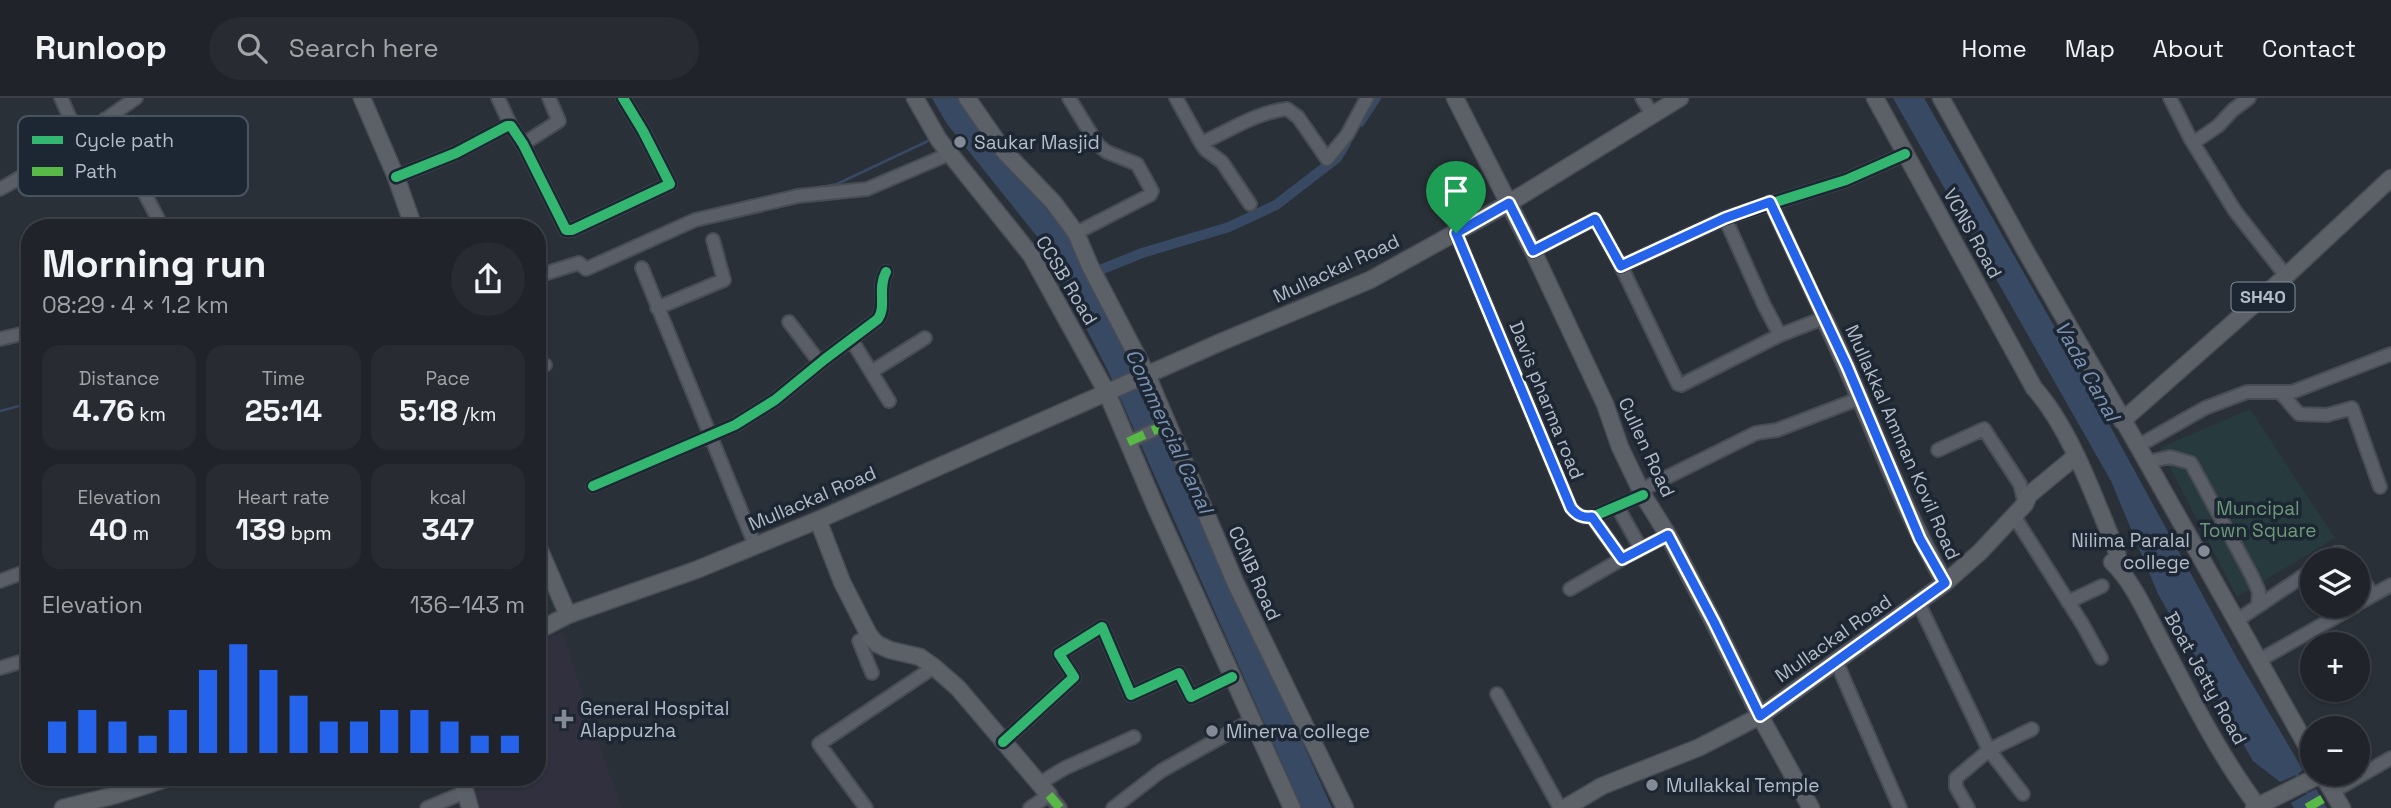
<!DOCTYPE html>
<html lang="en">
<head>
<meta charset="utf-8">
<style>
  body { margin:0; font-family:"Space Grotesk",sans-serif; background:#282c32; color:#f1f3f6; height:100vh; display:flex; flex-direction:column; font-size:26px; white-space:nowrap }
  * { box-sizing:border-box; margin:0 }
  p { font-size:23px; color:#a2a4a8 }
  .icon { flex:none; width:38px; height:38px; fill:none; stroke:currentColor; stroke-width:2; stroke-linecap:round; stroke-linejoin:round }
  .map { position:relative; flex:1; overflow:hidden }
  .side { position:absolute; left:21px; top:121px; width:525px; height:567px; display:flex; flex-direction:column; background:#20242a; border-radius:28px; box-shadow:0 2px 5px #0004,0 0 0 2px #3d4147 }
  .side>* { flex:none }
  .fabs { position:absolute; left:2300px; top:450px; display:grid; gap:14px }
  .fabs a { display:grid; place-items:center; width:70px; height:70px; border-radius:50%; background:#20242a; box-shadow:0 2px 5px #0004,0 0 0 2px #3d4147; font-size:35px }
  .pin { position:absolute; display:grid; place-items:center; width:60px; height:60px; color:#fff; margin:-72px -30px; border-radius:50% 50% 50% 0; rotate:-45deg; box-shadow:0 0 7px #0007 }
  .pin .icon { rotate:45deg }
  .round { display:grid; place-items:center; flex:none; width:74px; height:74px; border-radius:37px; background:#282c32 }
  .overview { display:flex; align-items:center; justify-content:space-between; height:119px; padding:0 21px }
  h1 { font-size:38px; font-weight:600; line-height:52px }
  .stats { display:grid; grid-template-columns:repeat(3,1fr); gap:10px; height:119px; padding:7px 21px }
  .stats div { display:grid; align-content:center; border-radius:18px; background:#282c32; text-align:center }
  .stats b { font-size:30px; font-weight:600 }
  .stats small { font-size:19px; font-weight:400 }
  .stats p { font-size:19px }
  .chart { height:196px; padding:14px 21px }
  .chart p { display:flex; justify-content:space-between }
  .chart svg { width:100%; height:126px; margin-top:7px; stroke:#2563eb; stroke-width:6 }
  header { display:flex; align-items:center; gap:42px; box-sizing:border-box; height:98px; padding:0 35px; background:#20242a; border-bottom:2px solid #3d4147 }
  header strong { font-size:33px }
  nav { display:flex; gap:38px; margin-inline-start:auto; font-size:24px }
  .search { width:490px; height:63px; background:#282c32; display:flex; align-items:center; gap:18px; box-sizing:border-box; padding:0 24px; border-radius:38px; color:#a2a4a8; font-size:26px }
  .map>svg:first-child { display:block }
  .medical { fill:#31303e }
  .green { fill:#273a3e }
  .water { fill:#384963 }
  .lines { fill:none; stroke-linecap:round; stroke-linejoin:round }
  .stream { stroke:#384963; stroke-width:2.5 }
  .canal { stroke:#384963; stroke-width:10 }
  .minor-casing { stroke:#484c53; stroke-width:16 }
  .major-casing { stroke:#484c55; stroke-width:19 }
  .minor { stroke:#5a5e66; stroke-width:12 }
  .major { stroke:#5c6168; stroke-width:16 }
  .quiet { stroke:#58b947; stroke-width:9; stroke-dasharray:18 9; stroke-linecap:butt }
  .cycleway-casing { stroke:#1d2633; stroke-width:15 }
  .cycleway { stroke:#33b770; stroke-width:10 }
  .route-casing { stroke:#fff; stroke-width:14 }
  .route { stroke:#2563eb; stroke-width:9 }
  .poi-dot { fill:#848b96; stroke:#1d2633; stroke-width:2.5 }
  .labels { text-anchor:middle; stroke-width:7; stroke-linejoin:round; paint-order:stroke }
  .shield { fill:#1d2633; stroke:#878f9c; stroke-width:2 }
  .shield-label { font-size:18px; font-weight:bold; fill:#b4bcc9 }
  .poi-label { font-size:19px; fill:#b4bcc9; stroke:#1d2633; text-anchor:start }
  .street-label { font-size:19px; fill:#b4bcc9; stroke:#1d2633 }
  .park-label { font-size:19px; fill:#6b9a76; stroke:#1d2633 }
  .water-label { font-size:21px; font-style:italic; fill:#7c92b1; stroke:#1d2633 }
  .key { fill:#1d2633; stroke:#4a5360; stroke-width:2 }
  .key-label { font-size:19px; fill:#b4bcc9 }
</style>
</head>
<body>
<header>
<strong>Runloop</strong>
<div class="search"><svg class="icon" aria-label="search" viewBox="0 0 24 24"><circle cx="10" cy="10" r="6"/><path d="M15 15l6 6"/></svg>Search here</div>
<nav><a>Home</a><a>Map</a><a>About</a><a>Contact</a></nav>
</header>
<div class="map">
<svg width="2391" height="710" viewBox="0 0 2391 710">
  <rect width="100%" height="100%" fill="#2a3038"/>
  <path class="medical" d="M562 534 621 710H478L471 679H537V543Z"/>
  <path class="green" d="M2250 311 2335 440 2237 499 2160 350Z"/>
  <path class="water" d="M932 0H961L977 25 1067 137 1134 271 1332 710H1302L1109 275 1043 146 947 26Z
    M1893 0H1924L2085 282 2238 562 2303 672 2298 676 2308 695 2316 691 2327 710H2294L2291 705 2307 696 2296 677 2280 684 2253 663 2158 496 2111 383Z"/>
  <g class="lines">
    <path class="stream" d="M811 91 837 86 930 42
      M749 103 773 98
      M537 185 561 177
      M0 313 30 305"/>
    <path class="canal" d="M1360 24 1376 0
      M174 130 185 125 188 130
      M1090 176 1142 155 1229 129 1276 107 1337 60 1346 45"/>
    <defs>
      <path id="minor" d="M61 0 80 42
        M498 0 511 28
        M1069 0 1098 47 1107 54 1137 66 1152 93 1150 97 1076 135
        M1176 0 1201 45 1206 52 1222 64 1250 106
        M1642 0 1652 16
        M2170 0 2190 40 2235 113 2286 178
        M105 21 163 130
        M1201 45C1229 33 1257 14 1287 11L1298 19 1327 61 1347 37 1367 0
        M2193 45 2218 28 2233 12 2249 0
        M523 46 559 23 549 0
        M396 79 456 55 507 28H511L523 46 566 132H572L670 86 643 33 623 0
        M0 91C48 65 91 31 136 0
        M1725 120 1764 207 1780 237
        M1456 135 1571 410C1577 417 1582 420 1592 419L1643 397
        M1533 153 1595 121 1621 168 1725 120 1846 82 1905 56
        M1621 168 1678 286 1681 287 1780 237 1824 220 1770 104
        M642 170 755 447
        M537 178 579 165 586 171 695 122 798 98 867 91 949 56
        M657 210 724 182 713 142
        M789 224 820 265
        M0 241 30 234
        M851 241 889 303
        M537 270 545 267
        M871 274 925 240
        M2280 294 2299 316 2327 317 2352 310 2380 389
        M1128 344 1168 326
        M2138 348 2205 310 2247 294H2292L2391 256
        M1938 352 1984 331 2020 386 2025 406
        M2147 364 2170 359 2191 365 2252 478 2259 494 2258 507
        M593 388 735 327 775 302 825 261 878 221C887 208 877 191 886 174
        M1641 392 1756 335 1777 332 1861 300
        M1617 408 1641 451
        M2014 418 2083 527 2101 560
        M1592 419 1622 461 1668 437
        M2326 462 2336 455H2341L2350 462
        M2357 473 2373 497
        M0 483 30 472
        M1570 491 1622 461
        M2068 504 2102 488
        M1919 506 1989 652 2023 696
        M2357 506 2391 487
        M2236 523 2312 472
        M869 537 859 543 872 575
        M1836 563 1900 710
        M2258 563 2355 508
        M0 570 30 561
        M1497 596 1560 710
        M1003 644 1074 579 1059 556 1102 529 1131 597 1179 575 1191 599 1232 579
        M1040 685 1065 670 1134 639
        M2332 694 2391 660
        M427 710 465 694
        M866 710 819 646 934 569
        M1030 710 1049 697 1060 710
        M1113 710 1161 673 1252 622
        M1968 710 1956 689V680L1989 652 2032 631"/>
      <path id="major" d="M362 0 396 79 414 130
        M915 0 939 42 1031 157 1107 295 1156 410 1292 710
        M967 0 1003 52 1053 104 1076 135 1090 168 1147 277 1236 486 1345 710
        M1455 0 1533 153 1605 306 1620 349 1643 397 1668 437 1714 525 1760 618 1811 710
        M1875 0 2034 290C2071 331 2095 402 2117 454L2119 470
        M1941 0 2025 152 2138 348 2312 657
        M1824 220C1866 307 1897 401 1945 485
        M2122 323 2286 178 2391 80
        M818 422 842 484 869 537 877 546 890 552 920 559 934 569 958 590 1049 697
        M537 446 568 517
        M2112 464C2133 483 2149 521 2163 547 2192 602 2221 660 2259 710
        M537 533 568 517 696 472 818 422 1221 244 1370 182 1509 105 1680 0
        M2322 676 2342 710
        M461 679 470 710
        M63 710 116 697 172 679
        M1565 710 1602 688 1700 649 1760 618 1945 485 1980 454 2025 406 2029 397 2076 358
        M2254 710 2322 676"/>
    </defs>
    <use href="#minor" class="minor-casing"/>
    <use href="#major" class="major-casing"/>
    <use href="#minor" class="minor"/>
    <use href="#major" class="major"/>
    <path class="quiet" d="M1770 104 1824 220
      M1128 344 1168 326
      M1049 697 1060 710
      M2307 710 2324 700"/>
    <defs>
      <path id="cycleway" d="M396 79 456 55 507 28H511L523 46 566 132H572L670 86 643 33 623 0
        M1456 135 1571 410C1577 417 1582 420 1592 419L1643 397
        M1533 153 1595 121 1621 168 1725 120 1846 82 1905 56
        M593 388 735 327 775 302 825 261 878 221C887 208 877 191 886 174
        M1003 644 1074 579 1059 556 1102 529 1131 597 1179 575 1191 599 1232 579"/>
    </defs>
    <use href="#cycleway" class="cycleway-casing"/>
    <use href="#cycleway" class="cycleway"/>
  </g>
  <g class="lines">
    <defs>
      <path id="route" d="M1770 104 1847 268 1920 441 1945 485 1760 618 1714 524 1668 437 1622 461 1592 419C1582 420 1577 417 1571 410L1456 135 1509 105 1533 153 1595 121 1621 168 1725 120Z"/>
    </defs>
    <use href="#route" class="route-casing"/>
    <use href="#route" class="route"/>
  </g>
  <g class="poi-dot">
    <circle cx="960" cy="44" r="7"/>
    <circle cx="2204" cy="453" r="7"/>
    <path d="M560.5 610.5h7v7h7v7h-7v7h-7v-7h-7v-7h7z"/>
    <circle cx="1212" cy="633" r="7"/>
    <circle cx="1652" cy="687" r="7"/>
  </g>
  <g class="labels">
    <rect class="shield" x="2231.5" y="184.5" width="63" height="29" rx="5"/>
    <g class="shield-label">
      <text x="2263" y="205">SH40</text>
    </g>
    <g class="poi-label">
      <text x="974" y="51">Saukar Masjid</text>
      <text x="2190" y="449" text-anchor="end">Nilima Paralal<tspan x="2190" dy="22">college</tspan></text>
      <text x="580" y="617">General Hospital<tspan x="580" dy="22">Alappuzha</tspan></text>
      <text x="1226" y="640">Minerva college</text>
      <text x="1666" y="694">Mullakkal Temple</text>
    </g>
    <g class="street-label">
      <text transform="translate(1973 135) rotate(61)" y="7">VCNS Road</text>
      <text transform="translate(1336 170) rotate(-25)" y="7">Mullackal Road</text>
      <text transform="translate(1067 182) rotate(59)" y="7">CCSB Road</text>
      <text transform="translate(1547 302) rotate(68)" y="7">Davis pharma road</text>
      <text transform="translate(1903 344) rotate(66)" y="7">Mullakkal Amman Kovil Road</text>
      <text transform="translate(1647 349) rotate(65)" y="7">Cullen Road</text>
      <text transform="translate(812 400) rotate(-23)" y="7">Mullackal Road</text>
      <text transform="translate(1255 475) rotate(66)" y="7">CCNB Road</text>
      <text transform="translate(1833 540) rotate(-35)" y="7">Mullackal Road</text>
      <text transform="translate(2206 580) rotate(61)" y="7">Boat Jetty Road</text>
    </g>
    <g class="park-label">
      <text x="2258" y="417">Muncipal<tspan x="2258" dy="22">Town Square</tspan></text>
    </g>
    <g class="water-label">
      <text transform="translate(2087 273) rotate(61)" y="7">Vada Canal</text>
      <text transform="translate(1169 333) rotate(65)" y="7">Commercial Canal</text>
    </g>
  </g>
  <rect x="18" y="18" width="230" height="80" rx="10" class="key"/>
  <rect x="32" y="38" width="31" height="8" fill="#33b770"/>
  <rect x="32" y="69" width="31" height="9" fill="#58b947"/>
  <g class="key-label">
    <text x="75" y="49">Cycle path</text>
    <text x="75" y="80">Path</text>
  </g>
</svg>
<div class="fabs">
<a><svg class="icon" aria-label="layers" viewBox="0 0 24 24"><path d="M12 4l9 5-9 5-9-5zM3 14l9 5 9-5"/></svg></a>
<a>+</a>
<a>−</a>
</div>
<div class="pin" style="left:1456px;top:135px;background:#1e9e55"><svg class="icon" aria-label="arrive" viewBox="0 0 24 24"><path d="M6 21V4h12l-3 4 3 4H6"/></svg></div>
<section class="side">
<div class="overview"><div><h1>Morning run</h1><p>08:29 · 4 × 1.2 km</p></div><a class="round"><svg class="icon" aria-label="share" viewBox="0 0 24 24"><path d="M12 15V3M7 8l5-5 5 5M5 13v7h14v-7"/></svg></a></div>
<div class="stats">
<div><p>Distance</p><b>4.76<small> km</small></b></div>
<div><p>Time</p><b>25:14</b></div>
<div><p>Pace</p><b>5:18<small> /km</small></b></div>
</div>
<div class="stats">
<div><p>Elevation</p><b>40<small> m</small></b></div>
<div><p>Heart rate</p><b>139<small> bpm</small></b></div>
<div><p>kcal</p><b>347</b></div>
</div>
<div class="chart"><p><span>Elevation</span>136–143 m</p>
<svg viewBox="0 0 160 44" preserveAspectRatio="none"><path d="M5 44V33M15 44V29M25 44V33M35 44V38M45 44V29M55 44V15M65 44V6M75 44V15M85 44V24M95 44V33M105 44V33M115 44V29M125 44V29M135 44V33M145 44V38M155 44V38"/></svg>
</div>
</section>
</div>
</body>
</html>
